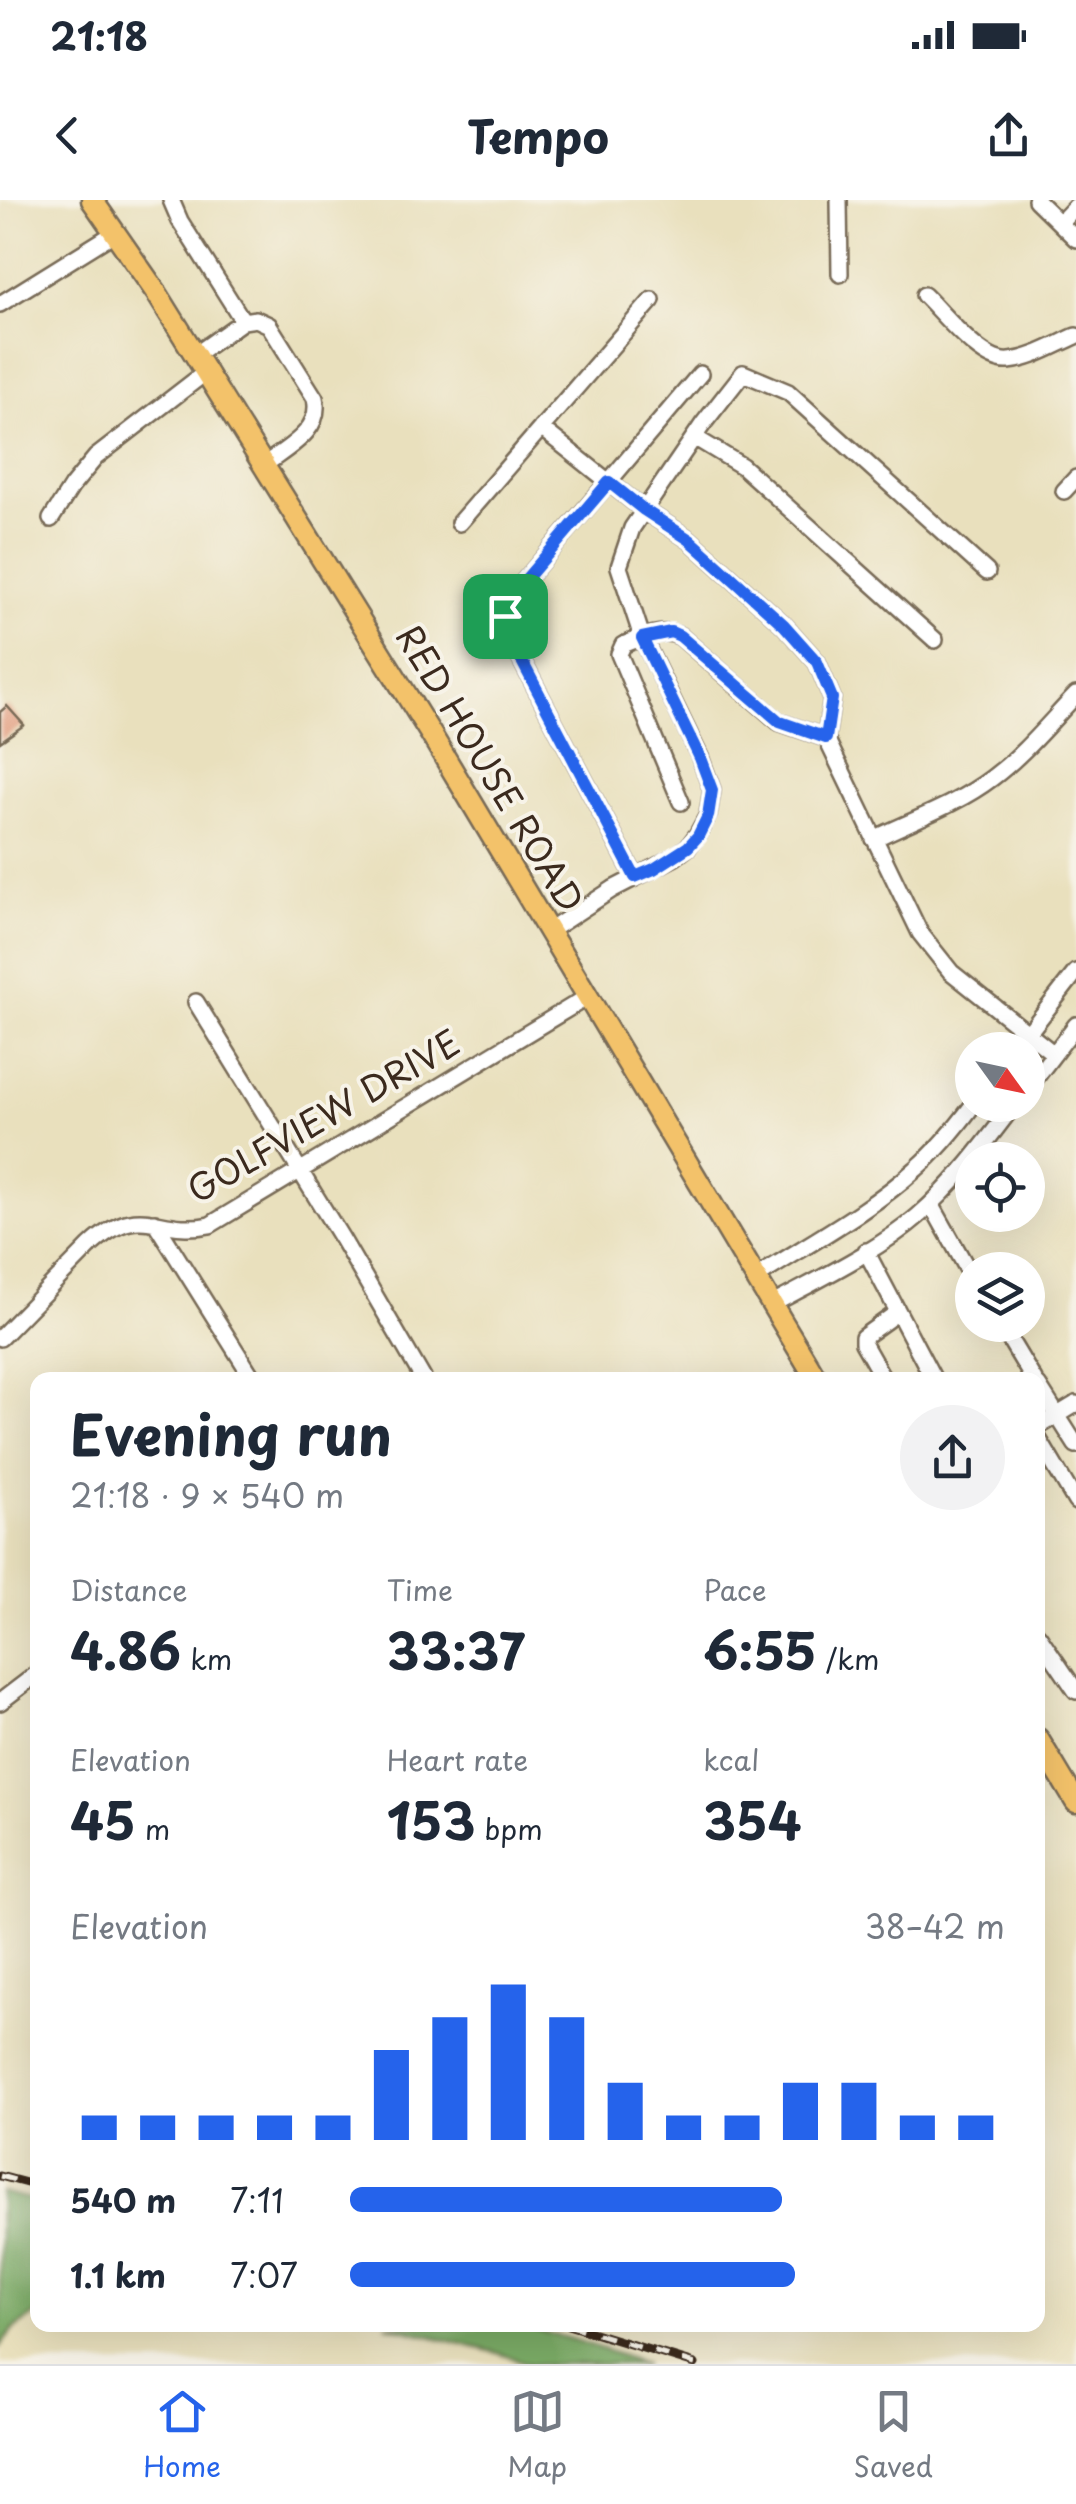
<!DOCTYPE html>
<html lang="en">
<head>
<meta charset="utf-8">
<style>
  body { margin:0; font-family:"Playpen Sans",sans-serif; background:#f2f2f3; color:#1f2937; height:100vh; display:flex; flex-direction:column; font-size:38px; white-space:nowrap }
  * { box-sizing:border-box; margin:0 }
  p { font-size:32px; color:#747a83 }
  .icon { flex:none; width:55px; height:55px; fill:none; stroke:currentColor; stroke-width:2; stroke-linecap:round; stroke-linejoin:round }
  .map { position:relative; flex:1; overflow:hidden }
  .side { position:absolute; left:30px; top:1172px; width:1015px; height:960px; display:flex; flex-direction:column; background:#fff; border-radius:20px; box-shadow:0 10px 40px #0002 }
  .side>* { flex:none }
  .needle { width:65px; rotate:123deg }
  .buttons { position:absolute; left:955px; top:832px; display:grid; gap:20px }
  .buttons a { display:grid; place-items:center; width:90px; height:90px; border-radius:50%; background:#fff; box-shadow:0 10px 40px #0002; font-size:50px }
  .pin { position:absolute; display:grid; place-items:center; width:85px; height:85px; color:#fff; margin:-42px; border-radius:20px; box-shadow:0 5px 15px #0006 }
  .round { display:grid; place-items:center; flex:none; width:105px; height:105px; border-radius:52px; background:#f2f2f3 }
  .head { display:flex; align-items:center; justify-content:space-between; height:170px; padding:0 40px }
  h1 { font-size:55px; font-weight:700; line-height:75px }
  .figures { display:grid; grid-template-columns:repeat(3,1fr); gap:15px; height:170px; padding:10px 40px }
  .figures div { display:grid; align-content:center }
  .figures b { font-size:50px; font-weight:700 }
  .figures small { font-size:28px; font-weight:400 }
  .figures p { font-size:28px }
  .chart { height:280px; padding:20px 40px }
  .chart p { display:flex; justify-content:space-between }
  .chart svg { width:100%; height:180px; margin-top:10px; stroke:#2563eb; stroke-width:6 }
  ul { padding:0 40px; list-style:none; font-size:32px }
  li { display:grid; grid-template-columns:160px 120px 1fr; align-items:center; height:75px }
  li i { height:25px; border-radius:12px; background:#2563eb }
  .status { display:flex; justify-content:space-between; align-items:center; height:70px; padding:0 50px; background:#fff; direction:ltr }
  .status svg { height:28px; fill:currentColor }
  header { display:flex; justify-content:space-between; align-items:center; height:130px; padding:0 40px; background:#fff; font-size:45px; font-weight:700 }
  .dock { display:flex; justify-content:space-around; align-items:center; height:140px; border-top:2px solid #e0e1e3; background:#fff; font-size:28px; color:#747a83 }
  .dock a { display:grid; justify-items:center; gap:5px }
  .dock .selected { color:#2563eb }
  .map>svg:first-child { display:block }
  .forest { fill:#7aaa65; stroke:#5a6a42; stroke-width:2.5 }
  .building { fill:#e09372 }
  .lines { fill:none; stroke-linecap:round; stroke-linejoin:round }
  .minor-casing { stroke:#786a56; stroke-width:20 }
  .major-casing { stroke:#786a56; stroke-width:25 }
  .minor { stroke:#fff; stroke-width:15 }
  .major { stroke:#f3c26a; stroke-width:20 }
  .rail-casing { stroke:#3b2a1e; stroke-width:9 }
  .rail { stroke:#f7f3e8; stroke-width:5; stroke-dasharray:15; stroke-linecap:butt }
  .route-casing { stroke:#fff; stroke-width:20 }
  .route { stroke:#2563eb; stroke-width:12 }
  .labels { text-anchor:middle; stroke-width:8; stroke-linejoin:round; paint-order:stroke }
  .street-label { font-size:35px; fill:#3b2a1e; stroke:#f7f3e8 }
</style>
</head>
<body>
<div class="status"><b>21:18</b><svg viewBox="0 0 49 12"><path d="M0 12V9h3v3zM5 12V6h3v6zM10 12V3h3v9zM15 12V0h3v12zM26 1h20v11H26zM47 4h2v5h-2z"/></svg></div>
<header><svg class="icon" aria-label="back" viewBox="0 0 24 24"><path d="M15 5l-7 7 7 7"/></svg>Tempo<svg class="icon" aria-label="share" viewBox="0 0 24 24"><path d="M12 15V3M7 8l5-5 5 5M5 13v7h14v-7"/></svg></header>
<div class="map">
<svg width="1076" height="2164" viewBox="0 0 1076 2164">
  <rect width="100%" height="100%" fill="#f7f3e8"/>
  <filter id="ink" filterUnits="userSpaceOnUse"><feTurbulence type="fractalNoise" baseFrequency=".01" numOctaves="2"/><feDisplacementMap in="SourceGraphic" scale="20" xChannelSelector="R" yChannelSelector="G"/><feConvolveMatrix kernelMatrix="1 2 1 2 8 2 1 2 1" color-interpolation-filters="sRGB"/></filter>
  <filter id="wash" filterUnits="userSpaceOnUse"><feTurbulence type="fractalNoise" baseFrequency=".0048" numOctaves="4" result="noise"/><feDisplacementMap in="SourceGraphic" scale="40" xChannelSelector="R" yChannelSelector="G"/><feGaussianBlur stdDeviation="2.25" result="paint"/><feColorMatrix in="noise" values="0 0 0 0 0 0 0 0 0 0 0 0 0 0 0 0 0 1.4 0 .05"/><feComposite in="paint" operator="in"/></filter>
  <g filter="url(#wash)">
    <rect width="100%" height="100%" fill="#e9e0bd"/>
    <path class="forest" d="M0 1992 37 2001 38 2113 13 2130 0 2147Z
      M386 2125H521L581 2142 646 2164H530L498 2153Z"/>
    <g id="blocks">
      <path class="building" d="M7 506 24 525 0 542V512Z"/>
    </g>
  </g>
  <g filter="url(#ink)">
    <use href="#blocks" fill-opacity="0" stroke="#786a56" stroke-width="2.5"/>
    <g class="lines">
      <defs>
        <path id="minor" d="M171 0 180 21 243 121
          M839 0 840 74
          M1036 0 1076 39
          M1060 23 1076 6
          M924 95C943 113 982 164 1009 161 1032 159 1055 145 1076 136
          M0 104 116 32
          M195 155 243 121 256 119 269 125 315 198C323 231 286 248 263 266
          M541 228 644 310 690 340 784 425 817 462 832 498 826 538 920 733 951 772 1054 854
          M694 237 742 266 935 440
          M1064 291 1076 278
          M51 319 72 286 96 257 206 172
          M459 323 652 100
          M681 602 619 454 623 445C640 438 662 428 680 436L779 522 826 538
          M874 639C913 620 958 604 992 578 1024 554 1049 523 1076 495
          M635 677 512 442 505 416 522 384 700 174
          M549 731 613 689 675 657 688 647 697 635 708 615 712 590 700 557 642 437 619 367 632 328 703 224 743 173 788 192 987 372
          M196 802 342 1039 424 1180
          M1015 850 1076 772
          M1028 888 1076 825
          M931 1004 972 1077
          M155 1022 254 1180
          M866 1051 934 1180
          M755 1078C808 1044 870 1011 916 969 938 950 956 928 973 905
          M773 1104C819 1079 879 1050 918 1016 955 984 985 943 1014 905
          M1001 1125 1034 1180
          M0 1138 90 1046C142 998 154 1036 210 1025L589 796
          M884 1180 863 1143V1137L898 1112
          M1038 1185 1076 1245
          M1038 1227 1076 1204
          M1038 1238 1076 1302
          M1038 1435 1076 1491
          M0 1502 38 1473"/>
        <path id="major" d="M92 0 156 92 432 536 817 1180
          M1038 1539 1076 1602"/>
      </defs>
      <use href="#minor" class="minor-casing"/>
      <use href="#major" class="major-casing"/>
      <use href="#minor" class="minor"/>
      <use href="#major" class="major"/>
      <defs>
        <path id="rail" d="M0 1976 38 1986
          M568 2125 695 2164"/>
      </defs>
      <use href="#rail" class="rail-casing"/>
      <use href="#rail" class="rail"/>
    </g>
  </g>
  <g class="lines" filter="url(#ink)">
    <defs>
      <path id="route" d="M609 282 644 310 690 340 784 425 817 462 832 498 826 538 780 522 680 436 671 432 642 438 700 558 712 590 708 616 698 636 688 647 654 669 635 677 512 442 505 416 522 384Z"/>
    </defs>
    <use href="#route" class="route-casing"/>
    <use href="#route" class="route"/>
  </g>
  <g class="labels">
    <g class="street-label">
      <text transform="translate(489 569) rotate(59)" y="12">RED HOUSE ROAD</text>
      <text transform="translate(324 917) rotate(-30)" y="12">GOLFVIEW DRIVE</text>
    </g>
  </g>
</svg>
<div class="buttons">
<a><svg class="needle" viewBox="-14 -14 28 28"><path d="M0-13l5 13h-10z" fill="#e53935"/><path d="M0 13l5-13h-10z" fill="#747a83"/></svg></a>
<a><svg class="icon" aria-label="locate" viewBox="0 0 24 24"><circle cx="12" cy="12" r="6"/><path d="M12 2v4M12 18v4M2 12h4M18 12h4"/></svg></a>
<a><svg class="icon" aria-label="layers" viewBox="0 0 24 24"><path d="M12 4l9 5-9 5-9-5zM3 14l9 5 9-5"/></svg></a>
</div>
<div class="pin" style="left:505px;top:416px;background:#1e9e55"><svg class="icon" aria-label="arrive" viewBox="0 0 24 24"><path d="M6 21V4h12l-3 4 3 4H6"/></svg></div>
<section class="side">
<div class="head"><div><h1>Evening run</h1><p>21:18 · 9 × 540 m</p></div><a class="round"><svg class="icon" aria-label="share" viewBox="0 0 24 24"><path d="M12 15V3M7 8l5-5 5 5M5 13v7h14v-7"/></svg></a></div>
<div class="figures">
<div><p>Distance</p><b>4.86<small> km</small></b></div>
<div><p>Time</p><b>33:37</b></div>
<div><p>Pace</p><b>6:55<small> /km</small></b></div>
</div>
<div class="figures">
<div><p>Elevation</p><b>45<small> m</small></b></div>
<div><p>Heart rate</p><b>153<small> bpm</small></b></div>
<div><p>kcal</p><b>354</b></div>
</div>
<div class="chart"><p><span>Elevation</span>38–42 m</p>
<svg viewBox="0 0 160 44" preserveAspectRatio="none"><path d="M5 44V38M15 44V38M25 44V38M35 44V38M45 44V38M55 44V22M65 44V14M75 44V6M85 44V14M95 44V30M105 44V38M115 44V38M125 44V30M135 44V30M145 44V38M155 44V38"/></svg>
</div>
<ul>
<li><b>540 m</b>7:11<i style="width:66%"></i></li>
<li><b>1.1 km</b>7:07<i style="width:68%"></i></li>
</ul>
</section>
</div>
<nav class="dock">
<a class="selected"><svg class="icon" aria-label="home" viewBox="0 0 24 24"><path d="M3 11l9-7 9 7M6 9v11h12V9"/></svg>Home</a>
<a><svg class="icon" aria-label="map" viewBox="0 0 24 24"><path d="M3 6l6-2 6 2 6-2v14l-6 2-6-2-6 2zM9 4v14M15 6v14"/></svg>Map</a>
<a><svg class="icon" aria-label="saved" viewBox="0 0 24 24"><path d="M7 4h10v16l-5-4-5 4z"/></svg>Saved</a>
</nav>
</body>
</html>
